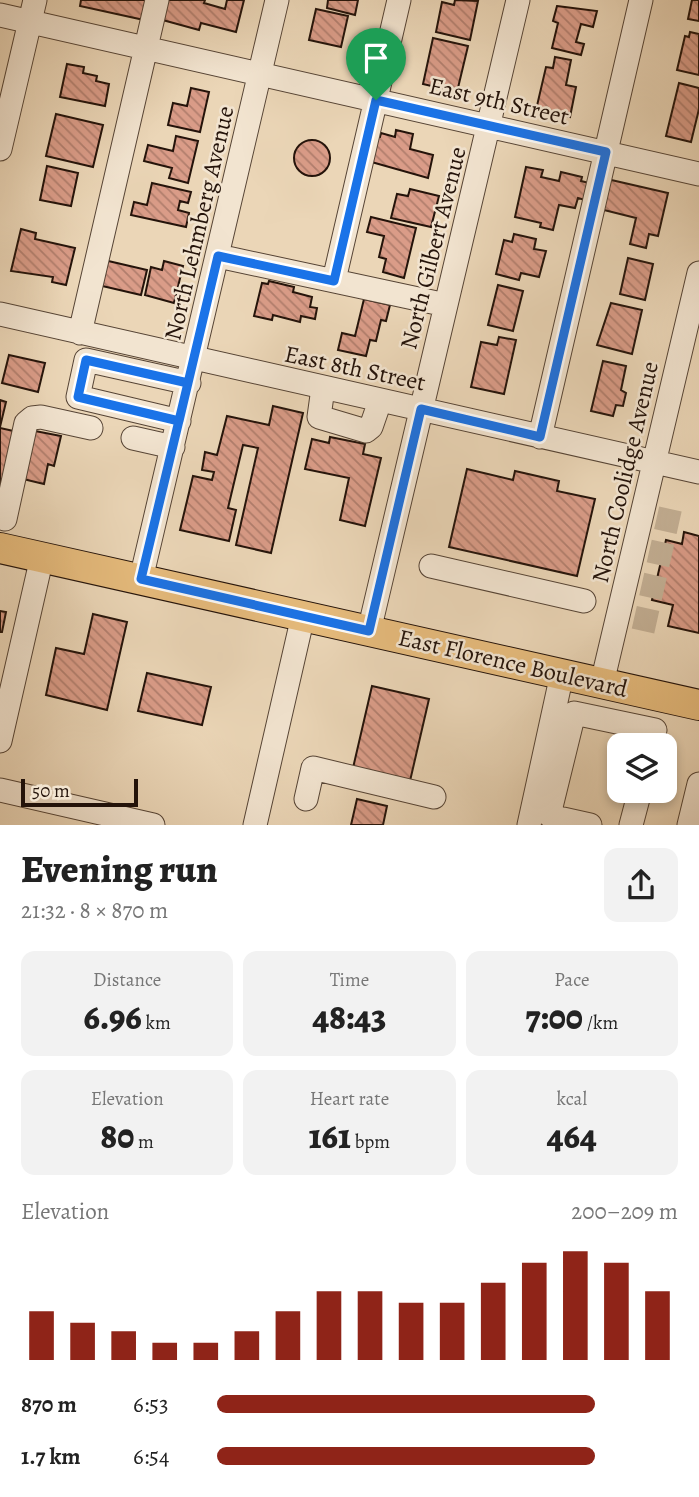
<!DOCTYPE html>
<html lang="en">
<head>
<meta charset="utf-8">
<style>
  body { margin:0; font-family:Alegreya,serif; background:#f2f2f2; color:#222; height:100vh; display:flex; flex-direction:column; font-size:26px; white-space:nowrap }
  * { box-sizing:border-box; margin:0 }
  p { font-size:23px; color:#767676 }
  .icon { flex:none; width:38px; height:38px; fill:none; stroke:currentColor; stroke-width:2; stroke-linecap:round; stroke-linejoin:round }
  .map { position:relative; height:825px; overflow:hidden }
  .panel { display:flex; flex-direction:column; background:#fff; flex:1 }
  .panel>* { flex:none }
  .buttons { position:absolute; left:607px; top:733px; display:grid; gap:14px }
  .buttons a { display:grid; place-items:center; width:70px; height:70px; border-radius:14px; background:#fff; box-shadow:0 4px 10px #0003; font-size:35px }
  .scale { position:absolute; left:21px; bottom:18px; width:117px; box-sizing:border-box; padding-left:7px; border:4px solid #24130a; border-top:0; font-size:19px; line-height:24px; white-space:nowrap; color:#24130a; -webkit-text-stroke:5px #f2e4d0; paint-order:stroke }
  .pin { position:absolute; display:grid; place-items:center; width:60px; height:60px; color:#fff; margin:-72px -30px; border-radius:50% 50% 50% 0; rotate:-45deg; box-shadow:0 0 7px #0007 }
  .pin .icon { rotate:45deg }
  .round { display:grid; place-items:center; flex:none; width:74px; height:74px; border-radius:14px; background:#f2f2f2 }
  .summary { display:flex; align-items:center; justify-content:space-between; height:119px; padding:0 21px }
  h1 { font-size:38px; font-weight:800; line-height:52px }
  .figures { display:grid; grid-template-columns:repeat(3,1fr); gap:10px; height:119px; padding:7px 21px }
  .figures div { display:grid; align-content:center; border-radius:14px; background:#f2f2f2; text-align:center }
  .figures b { font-size:35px; font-weight:800 }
  .figures small { font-size:19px; font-weight:400 }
  .figures p { font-size:19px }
  .chart { height:196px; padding:14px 21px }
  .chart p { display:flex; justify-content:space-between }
  .chart svg { width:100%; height:126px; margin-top:7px; stroke:#8f2418; stroke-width:6 }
  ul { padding:0 21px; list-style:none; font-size:23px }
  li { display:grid; grid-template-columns:112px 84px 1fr; align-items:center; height:52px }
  li i { height:18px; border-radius:9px; background:#8f2418 }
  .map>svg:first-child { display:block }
  .building { fill:url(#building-back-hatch); stroke:#24130a; stroke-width:2 }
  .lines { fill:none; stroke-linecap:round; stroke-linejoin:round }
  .minor-tunnel { stroke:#c3af94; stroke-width:23; stroke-dasharray:23 11; stroke-linecap:butt }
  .minor-casing { stroke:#564435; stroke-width:25 }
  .major-casing { stroke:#24130a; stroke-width:32 }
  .minor { stroke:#f2e4d0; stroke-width:23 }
  .major { stroke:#e6bb7c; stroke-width:30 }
  .route-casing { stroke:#fff; stroke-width:14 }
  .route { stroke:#1a73e8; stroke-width:9 }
  .labels { text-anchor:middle; stroke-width:5; stroke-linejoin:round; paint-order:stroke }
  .street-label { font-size:24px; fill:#24130a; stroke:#f2e4d0 }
</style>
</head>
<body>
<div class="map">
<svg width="699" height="825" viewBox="0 0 699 825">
  <defs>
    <pattern id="building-back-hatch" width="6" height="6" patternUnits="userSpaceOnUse" patternTransform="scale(1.75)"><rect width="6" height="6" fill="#da9c88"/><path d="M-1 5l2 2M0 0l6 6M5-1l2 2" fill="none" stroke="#b17e6d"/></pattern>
  </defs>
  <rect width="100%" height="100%" fill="#ebd6b7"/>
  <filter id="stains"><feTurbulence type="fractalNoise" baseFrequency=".00286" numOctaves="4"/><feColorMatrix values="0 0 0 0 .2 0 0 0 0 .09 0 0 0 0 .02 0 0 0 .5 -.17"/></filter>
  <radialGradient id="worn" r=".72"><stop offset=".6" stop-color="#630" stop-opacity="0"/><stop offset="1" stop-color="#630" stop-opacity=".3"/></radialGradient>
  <path class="building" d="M81 0H148L144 20 80 6Z
    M164 0H205L204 3 225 9 227 0H244L236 32 201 23 199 30 159 19Z
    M328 0H358L355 15 327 8Z
    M455 0 478 1 470 40 436 32 442 2 454 5Z
    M692 0H699V21L688 19Z
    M557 6 597 11 593 27 581 24 576 42 584 44 581 55 552 48 558 23 553 21Z
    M316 9 348 16 341 47 309 40Z
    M690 32 699 34V75L677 70 685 36 689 37Z
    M433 38 468 46 457 92 423 84Z
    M555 57 571 60 566 85 576 87 570 117 536 110 546 67 553 68Z
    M67 64 84 67 83 73 97 76 96 81 109 84 105 106 60 97Z
    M679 83 699 88V109L691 142 666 136Z
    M191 88 209 92 200 132 168 125 173 103 187 106Z
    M56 114 103 125 93 167 46 156Z
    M396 130 413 134 410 149 433 155 428 178 368 161 373 136 380 137 381 133 395 137Z
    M176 136 198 141 188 183 169 178 172 168 144 161 148 145 173 151Z
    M294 158a18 18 0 1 1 36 0a18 18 0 1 1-36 0Z
    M47 166 78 173 71 206 40 200Z
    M526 167 543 170 541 177 559 181 561 172 582 177 581 181 589 183 585 200 578 198 575 208 559 205 553 230 540 227 541 223 515 217Z
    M607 179 668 193 658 236 649 234 646 248 630 244 636 218 600 209Z
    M152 183 191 192 188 203 180 201 178 210 189 213 186 227 131 215 134 202 147 205Z
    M410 189 439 196 431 227 391 218 397 194 408 196Z
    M371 217 416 228 404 278 383 272 386 259 379 257 384 236 367 232Z
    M21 229 36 233 35 239 75 248 66 285 52 282 53 277 11 271Z
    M514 234 536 239 534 249 546 251 539 277 521 273 519 280 496 274 504 240 512 242Z
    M628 258 653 264 645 300 620 294Z
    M104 260 147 270 141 295 98 285Z
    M164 261 183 266 174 303 145 295 151 267 162 270Z
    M269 281 294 287 293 292 312 297 310 307 317 308 315 319 301 316 300 322 273 315 272 320 254 316 262 283 268 284Z
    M498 285 523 291 513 331 488 325Z
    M364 299 390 305 386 321 381 320 376 341 370 340 366 356 338 350 342 333 355 336Z
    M611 303 642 310 632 354 597 345Z
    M499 337 516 340 504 394 471 387 481 342 497 345Z
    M9 355 45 363 38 392 2 383Z
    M603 361 626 366 621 390 626 393 623 406 616 405 613 416 591 411Z
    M0 400 6 402 0 427Z
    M273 406 303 413 271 553 236 545 258 448 243 445 228 508 236 510 229 541 180 530 193 476 212 480 214 472 202 470 205 452 217 455 227 416 269 425Z
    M0 428 18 432 0 493Z
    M35 431 61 436 54 466 48 464 44 484 23 479Z
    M330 437 365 444 363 454 381 458 365 526 340 520 349 478 305 469 312 439 329 443Z
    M467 469 513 480 515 471 559 481 557 491 595 499 577 576 449 547Z
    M684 532 699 536V633L668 626 673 605 652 600 666 540 682 544Z
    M0 611 6 612 2 632H0Z
    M93 614 127 622 107 710 46 695 56 648 84 654Z
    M147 673 211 687 202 725 138 711Z
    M372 686 429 699 410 781 353 768Z
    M357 799 387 806 383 825H351Z"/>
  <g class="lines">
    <path class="minor-tunnel" d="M643 631 672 502"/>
    <defs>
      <path id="minor" d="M0 15 699 174
        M0 149 35 0
        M218 256 446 305
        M334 280 399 0
        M0 314 699 472
        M80 333 157 0
        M323 388 319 417 366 431 371 427 380 401
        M179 421 78 397 86 360 189 383
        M540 437 641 0
        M133 438 173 447
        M5 519 26 423 32 418 41 417 91 428
        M431 566 584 601
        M141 579 277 0
        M369 631 518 0
        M602 683 699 273
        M0 741 42 557
        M0 790 153 825
        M306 799 313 768 434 797
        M549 815 574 713 655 730
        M563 819 590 825
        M255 825 303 616
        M529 825 562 674
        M631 825 640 791
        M689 825 699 784"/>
      <path id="major" d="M0 548 699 705"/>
    </defs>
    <use href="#minor" class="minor-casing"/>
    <use href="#major" class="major-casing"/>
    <use href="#minor" class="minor"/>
    <use href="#major" class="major"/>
  </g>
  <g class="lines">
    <defs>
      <path id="route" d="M376 100 334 281 218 256 179 421 78 397 86 360 188 383 141 579 369 631 421 409 540 437 606 152 376 100"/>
    </defs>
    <use href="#route" class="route-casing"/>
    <use href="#route" class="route"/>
  </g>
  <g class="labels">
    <g class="street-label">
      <text transform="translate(499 101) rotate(13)" y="8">East 9th Street</text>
      <text transform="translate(199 223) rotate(-77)" y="8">North Lehmberg Avenue</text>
      <text transform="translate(433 248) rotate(-76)" y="8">North Gilbert Avenue</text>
      <text transform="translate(355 368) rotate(12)" y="8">East 8th Street</text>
      <text transform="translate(625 472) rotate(-77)" y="8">North Coolidge Avenue</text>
      <text transform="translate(513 663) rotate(13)" y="8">East Florence Boulevard</text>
    </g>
  </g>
  <rect width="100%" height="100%" filter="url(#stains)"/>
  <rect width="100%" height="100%" fill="url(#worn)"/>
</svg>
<div class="buttons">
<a><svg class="icon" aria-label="layers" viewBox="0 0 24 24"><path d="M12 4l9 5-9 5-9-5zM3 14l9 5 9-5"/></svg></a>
</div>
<div class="scale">50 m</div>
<div class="pin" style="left:376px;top:100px;background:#1e9e55"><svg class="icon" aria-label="arrive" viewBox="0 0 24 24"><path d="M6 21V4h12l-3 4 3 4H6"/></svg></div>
</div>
<section class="panel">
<div class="summary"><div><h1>Evening run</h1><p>21:32 · 8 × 870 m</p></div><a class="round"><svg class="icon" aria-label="share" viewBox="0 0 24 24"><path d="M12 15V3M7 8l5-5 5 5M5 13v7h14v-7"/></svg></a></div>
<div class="figures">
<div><p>Distance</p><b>6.96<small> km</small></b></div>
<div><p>Time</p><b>48:43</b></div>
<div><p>Pace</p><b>7:00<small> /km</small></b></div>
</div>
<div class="figures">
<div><p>Elevation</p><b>80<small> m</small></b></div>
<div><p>Heart rate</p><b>161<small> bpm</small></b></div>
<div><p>kcal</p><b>464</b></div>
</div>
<div class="chart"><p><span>Elevation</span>200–209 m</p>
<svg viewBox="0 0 160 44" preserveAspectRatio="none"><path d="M5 44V27M15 44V31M25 44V34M35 44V38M45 44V38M55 44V34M65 44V27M75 44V20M85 44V20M95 44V24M105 44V24M115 44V17M125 44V10M135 44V6M145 44V10M155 44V20"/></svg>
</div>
<ul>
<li><b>870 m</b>6:53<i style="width:82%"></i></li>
<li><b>1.7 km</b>6:54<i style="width:82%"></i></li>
</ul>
</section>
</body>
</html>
